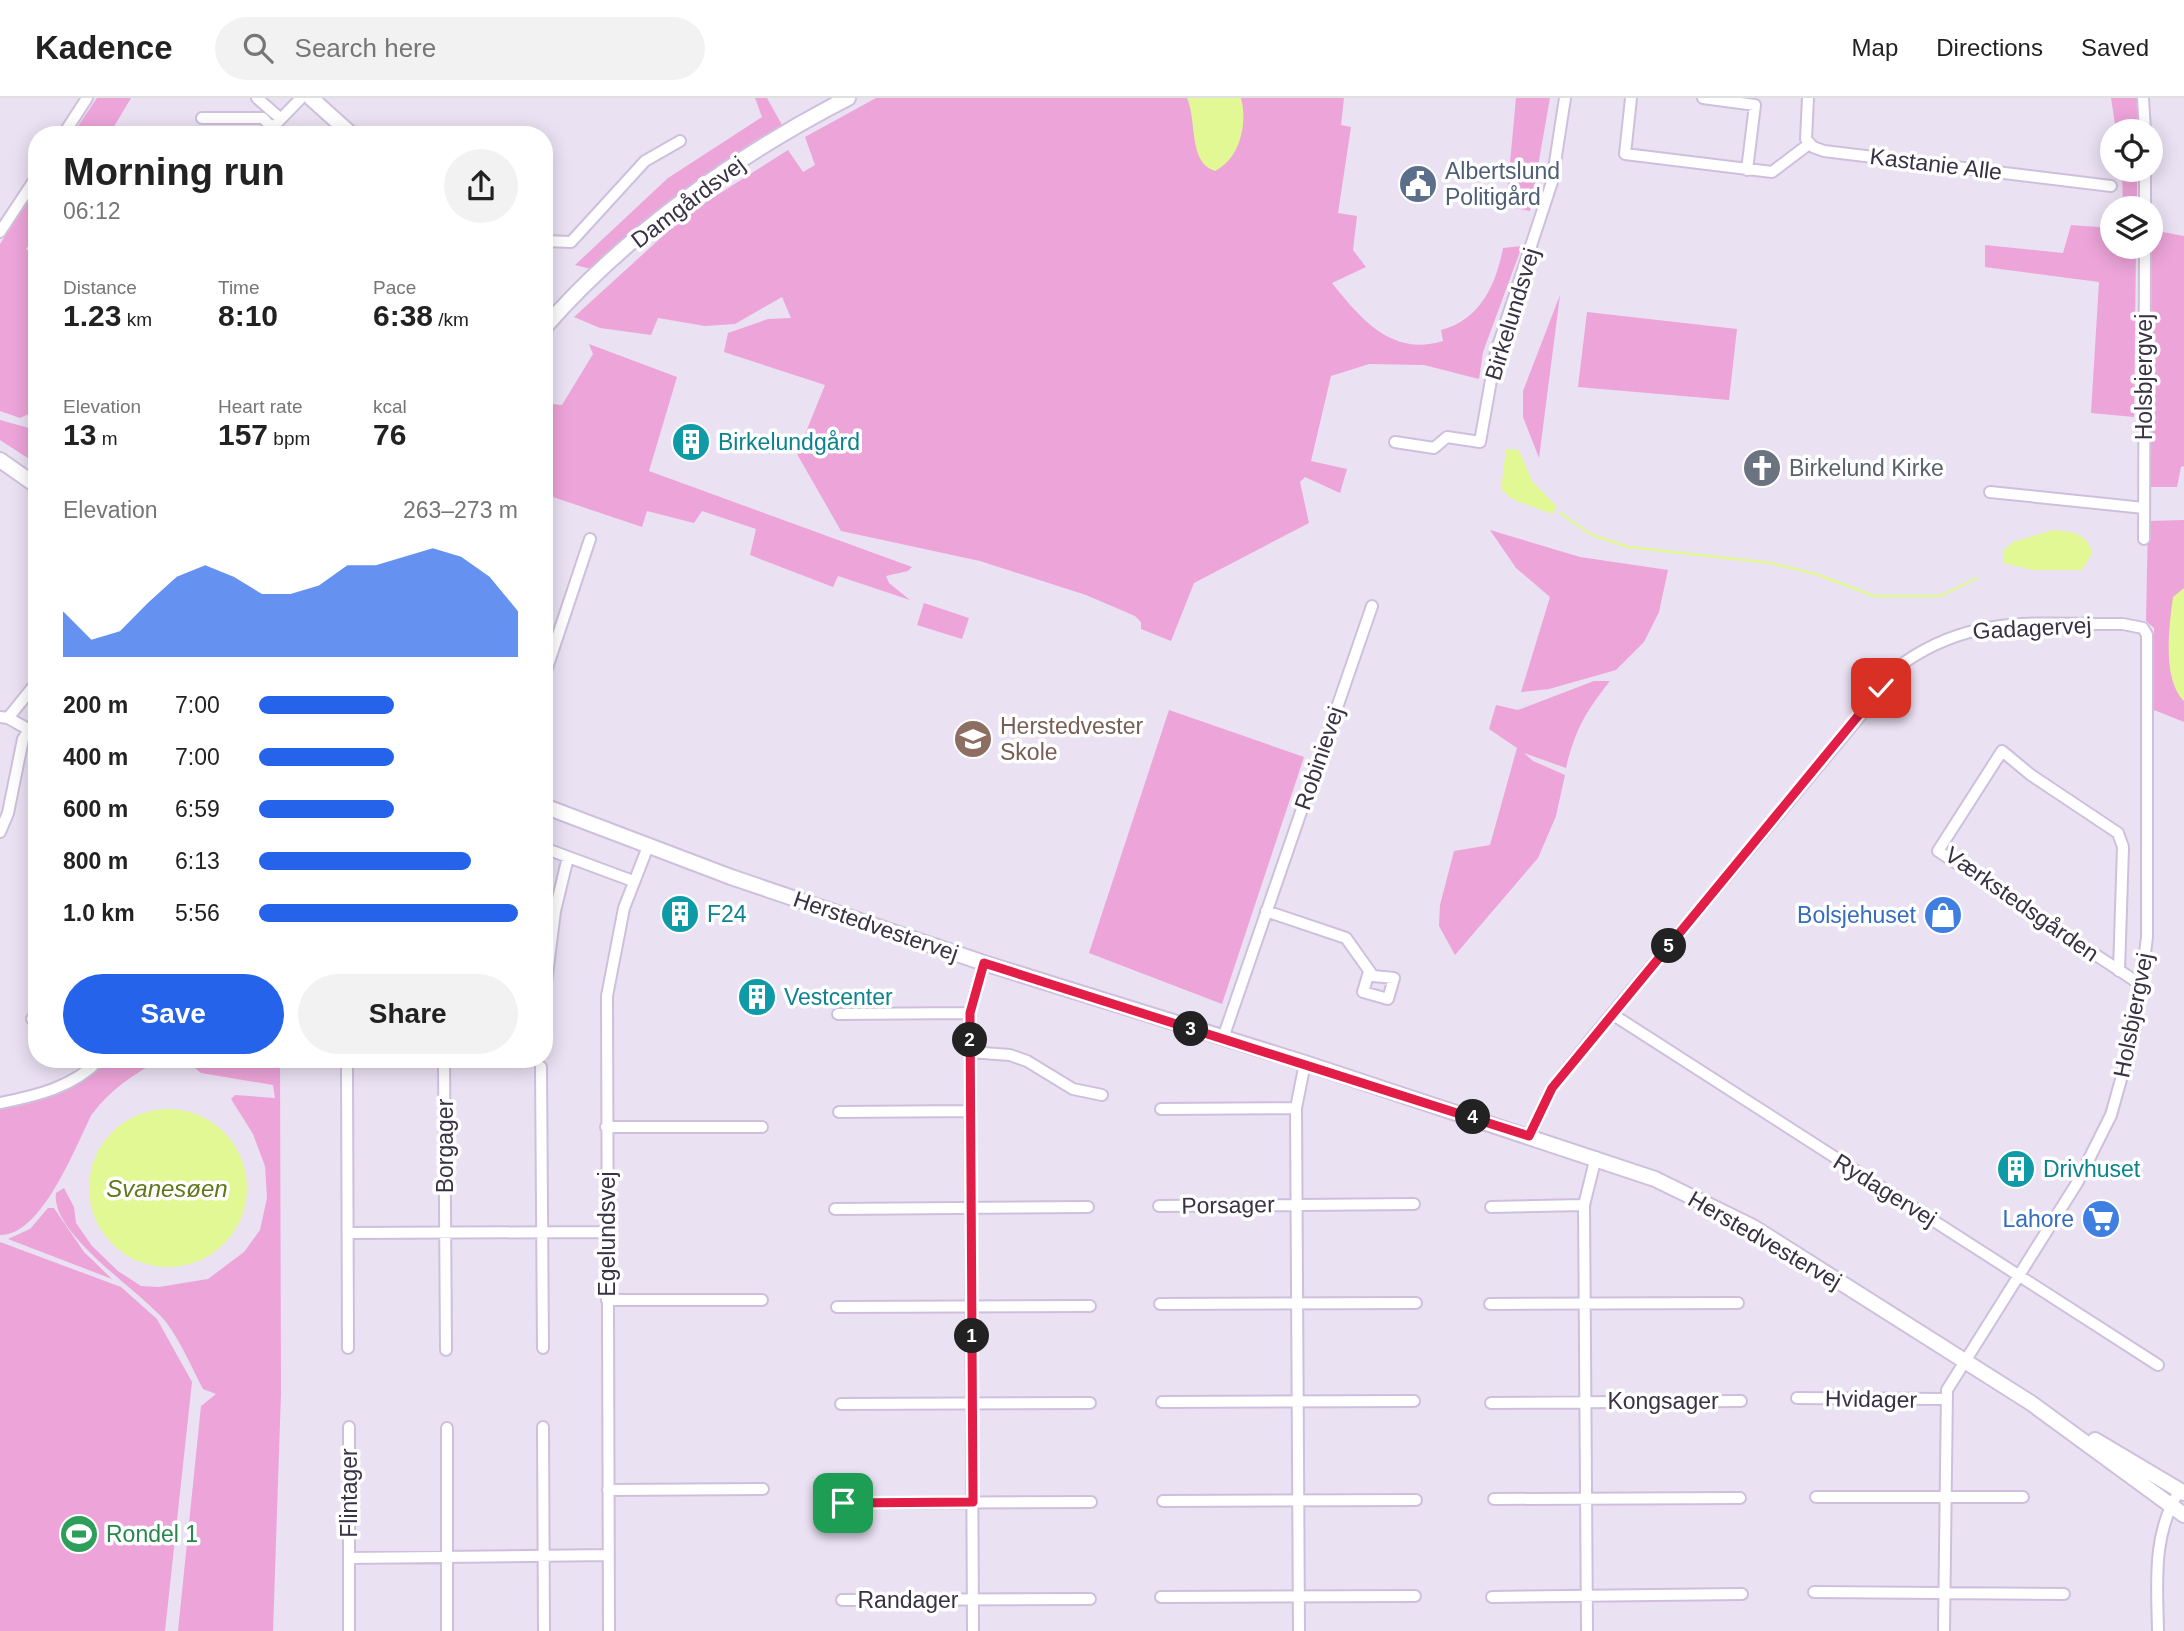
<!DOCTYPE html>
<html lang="en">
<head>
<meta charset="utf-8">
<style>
  body { margin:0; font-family:Arial,sans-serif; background:#f2f2f2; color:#222; height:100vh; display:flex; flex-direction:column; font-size:26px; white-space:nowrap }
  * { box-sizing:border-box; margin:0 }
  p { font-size:23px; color:#767676 }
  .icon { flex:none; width:38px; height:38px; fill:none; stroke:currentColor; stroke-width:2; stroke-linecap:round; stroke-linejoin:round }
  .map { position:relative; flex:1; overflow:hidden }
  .side { position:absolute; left:28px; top:28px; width:525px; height:942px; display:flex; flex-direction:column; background:#fff; border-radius:28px; box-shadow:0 4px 18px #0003 }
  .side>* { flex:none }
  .controls { position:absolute; left:2100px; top:21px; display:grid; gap:14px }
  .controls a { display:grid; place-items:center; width:63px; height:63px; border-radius:50%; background:#fff; box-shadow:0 4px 18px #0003; font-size:35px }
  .pin { position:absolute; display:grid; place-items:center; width:60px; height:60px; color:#fff; margin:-30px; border-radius:14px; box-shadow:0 4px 10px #0006 }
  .km { position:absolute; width:35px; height:35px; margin:-18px; border-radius:50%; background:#222; color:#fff; font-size:19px; line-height:35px; text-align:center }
  .round { display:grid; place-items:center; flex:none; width:74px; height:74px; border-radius:37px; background:#f2f2f2 }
  .summary { display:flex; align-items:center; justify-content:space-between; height:119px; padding:0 35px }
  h1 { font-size:38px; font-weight:800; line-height:52px }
  .figures { display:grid; grid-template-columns:repeat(3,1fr); gap:10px; height:119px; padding:7px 35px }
  .figures div { display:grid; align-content:center }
  .figures b { font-size:30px; font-weight:800 }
  .figures small { font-size:19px; font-weight:400 }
  .figures p { font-size:19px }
  .chart { height:196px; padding:14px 35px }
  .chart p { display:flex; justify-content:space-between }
  .chart svg { width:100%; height:126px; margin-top:7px; fill:#2563eb; opacity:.7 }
  .button { display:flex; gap:14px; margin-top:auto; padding:14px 35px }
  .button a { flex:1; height:80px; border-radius:42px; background:#2563eb; color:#fff; font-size:28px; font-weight:800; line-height:80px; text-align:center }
  .button a+a { background:#f2f2f2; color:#222 }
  ul { padding:0 35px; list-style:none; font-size:23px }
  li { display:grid; grid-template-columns:112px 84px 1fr; align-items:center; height:52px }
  li i { height:18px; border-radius:9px; background:#2563eb }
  header { display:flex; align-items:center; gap:42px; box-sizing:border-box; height:98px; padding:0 35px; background:#fff; border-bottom:2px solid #e0e0e0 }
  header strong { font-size:33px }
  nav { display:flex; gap:38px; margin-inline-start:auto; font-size:24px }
  .search { width:490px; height:63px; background:#f2f2f2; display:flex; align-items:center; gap:18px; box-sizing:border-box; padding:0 24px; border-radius:38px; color:#767676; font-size:26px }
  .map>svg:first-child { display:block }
  .green { fill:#eda4d9 }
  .water { fill:#e1f894 }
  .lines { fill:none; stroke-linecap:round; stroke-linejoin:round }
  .stream { stroke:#e1f894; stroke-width:2.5 }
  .minor-casing { stroke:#cec0dd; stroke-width:14 }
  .tertiary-casing { stroke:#cec0dd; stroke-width:18 }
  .minor { stroke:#fff; stroke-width:10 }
  .tertiary { stroke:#fff; stroke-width:14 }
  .route-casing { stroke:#fff; stroke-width:14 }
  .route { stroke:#e11d48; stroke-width:9 }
  .labels { text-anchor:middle; stroke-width:7; stroke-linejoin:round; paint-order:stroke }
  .street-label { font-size:23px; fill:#393144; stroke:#fff }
  .service-label { font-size:23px; fill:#4e5e75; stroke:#fff; text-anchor:start }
  .culture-label { font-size:23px; fill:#0d838f; stroke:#fff; text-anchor:start }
  .worship-label { font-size:23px; fill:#5b616d; stroke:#fff; text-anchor:start }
  .education-label { font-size:23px; fill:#785e54; stroke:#fff; text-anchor:start }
  .shop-label { font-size:23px; fill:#366cbe; stroke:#fff; text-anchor:end }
  .leisure-label { font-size:23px; fill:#27864d; stroke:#fff; text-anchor:start }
  .water-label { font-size:24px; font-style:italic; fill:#60771a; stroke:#fff }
</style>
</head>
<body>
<header>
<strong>Kadence</strong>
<div class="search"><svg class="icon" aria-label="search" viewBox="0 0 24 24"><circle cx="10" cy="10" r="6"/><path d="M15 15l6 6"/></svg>Search here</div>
<nav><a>Map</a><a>Directions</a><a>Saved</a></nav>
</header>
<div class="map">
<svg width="2184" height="1533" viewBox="0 0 2184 1533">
  <rect width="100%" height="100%" fill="#eae1f3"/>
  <path class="green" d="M97 0H131L109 37H72Z
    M755 0H767L782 27 707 79 591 171 575 167 668 80 762 19Z
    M876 0H1344L1341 27 1351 29 1338 115 1357 118 1353 152 1366 169 1332 185C1361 221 1392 259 1443 243L1441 232C1480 222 1496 187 1503 150L1522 148 1483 254 1479 281 1424 267 1369 266 1331 278 1311 363 1347 371 1340 395 1305 379 1300 384 1309 425 1194 485 1171 543 1141 531V524L1135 518 1086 497 980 463 841 433 797 356 825 287 724 254 728 235 768 221 791 220 782 199 735 226 705 228 658 220 651 237 600 230 574 219 686 117 788 52 803 74 815 67 805 39Z
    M1516 0H1550L1530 113 1506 108Z
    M2111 0H2138V33H2116Z
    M2122 72H2137V110H2123Z
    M37 90V135L26 151 37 159V312L20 320 0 313V146Z
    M2071 127 2112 130V149H2136L2134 319 2091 315 2099 184 1985 169V147L2063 155Z
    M2152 132 2184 138V368L2181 369 2177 389H2149Z
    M1560 197 1539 360 1523 319V293Z
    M1587 214 1737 231 1729 302 1578 289Z
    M589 246 677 279 649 373 912 469 908 473 886 478 889 485 910 502 838 478 833 489 750 457 756 431 702 413 694 425 647 413 642 429 544 396V305L562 307 593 256Z
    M0 322 29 330 37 337V366L0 342Z
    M2184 422V624L2154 612V530L2146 523 2148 423Z
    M1490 432 1580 459 1668 472 1659 514 1644 544 1616 572 1549 591 1521 594 1550 499 1516 470Z
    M924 505 969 520 962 541 917 527Z
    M1594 583H1610C1586 613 1575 632 1566 670L1524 655 1533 663 1565 677 1556 718 1538 760 1455 857 1439 828 1440 807 1454 753 1490 747 1517 650 1489 631 1496 607 1518 612Z
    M1169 612 1304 659 1222 906 1089 855Z
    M109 961H161C134 976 111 991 92 1016 75 1049 42 1138 0 1137V1011C44 1003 76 991 109 961Z
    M183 961H280L281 1295 273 1533H178L201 1308 216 1296 203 1291C192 1270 181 1244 166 1224 142 1194 50 1136 56 1095L64 1090 74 1109 76 1125 92 1148 118 1173 141 1188 159 1189 208 1181 244 1154 260 1132 267 1100 265 1068 253 1036 231 1001 235 997 275 1000 273 987 201 975Z
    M48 1110H54L84 1154 112 1181 8 1141 30 1131Z
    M0 1144 121 1189 157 1221 192 1284 165 1533H0Z"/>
  <path class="water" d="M1187 0H1241C1248 25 1240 61 1215 73 1188 65 1197 22 1187 0Z
    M1506 351 1519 352 1532 383 1557 409 1552 416 1512 401 1501 391Z
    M2053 432C2073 434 2088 435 2092 456L2082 472H2033L2003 465 2004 452 2013 444Z
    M2184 490V603C2162 581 2169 529 2173 499Z
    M89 1090a79 79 0 1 1 158 0a79 79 0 1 1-158 0Z"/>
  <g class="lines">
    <path class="stream" d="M1560 415 1592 437 1628 449 1771 465 1816 476 1874 498H1940L1977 480"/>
    <defs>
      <path id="minor" d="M257 0 281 21
        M1631 0 1625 56 1772 74 1809 46
        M1703 0 1755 7 1747 72
        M1808 0 1806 41 1813 49 1824 53 2111 88
        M2143 0 2145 33
        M202 20H263L272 30 301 0
        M63 37 87 0
        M2145 110V72
        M0 134 37 78
        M544 143 571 144 645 63 680 43
        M1395 344 1434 350 1447 339 1480 344 1496 254 1552 84 1565 0
        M1990 394 2144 410
        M2144 441 2145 149
        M544 579 590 441
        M0 619 8 620 37 636
        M8 620 37 584
        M0 734 8 715 23 641 30 631
        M544 750 633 783
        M1266 813 1346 840 1373 878 1368 877 1363 894 1388 901 1394 880 1373 878
        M2119 873 2123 749 2118 735 2031 677 2002 653 1938 753 2143 888
        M544 901 555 813 568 759
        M838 916 970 915
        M1612 916 2158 1267
        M32 921 37 923
        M1223 940 1372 508
        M970 954 1010 957 1027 963 1073 991 1102 997
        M444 961 446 1252
        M347 969 348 1250
        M541 969 543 1250
        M0 1005C36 998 74 989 100 961
        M1161 1011 1296 1010
        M839 1014 971 1013
        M606 1029H762
        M1529 1038 1552 990 1591 941 1905 564C1976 515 2041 527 2123 526L2143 530 2147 537V839L2136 928 2111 1017 2077 1085 1947 1292 1944 1533
        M1159 1108 1414 1106
        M1491 1109 1584 1107
        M835 1111 1088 1109
        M348 1135 606 1134
        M607 1202H762
        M1160 1206 1416 1205
        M1490 1206 1738 1205
        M837 1209 1090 1208
        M1797 1300 1944 1301
        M1162 1304 1414 1303
        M1491 1305 1741 1303
        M841 1306 1090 1305
        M349 1329V1533
        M543 1329 544 1533
        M447 1330V1533
        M608 1392 763 1391
        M1816 1399H2023
        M1494 1401 1740 1400
        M1163 1403 1416 1402
        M843 1405 1091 1404
        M349 1460 608 1457
        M1814 1494 2064 1496
        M1161 1499 1415 1498
        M1492 1499 1742 1496
        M842 1502 1090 1501
        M609 1533 607 898 624 810 649 746
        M973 1533 970 915 984 865
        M1299 1533 1296 1010 1305 965
        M1587 1533 1584 1107 1596 1059
        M2158 1533C2157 1484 2152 1435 2180 1392"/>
      <path id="tertiary" d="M311 0 352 37
        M544 230C627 135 737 57 848 0
        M0 362 37 388
        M544 708 731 779 984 865 1305 965 1655 1081 1753 1129 2031 1305 2184 1417
        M2095 1342 2184 1395"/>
    </defs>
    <use href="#minor" class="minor-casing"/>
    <use href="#tertiary" class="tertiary-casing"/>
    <use href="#minor" class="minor"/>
    <use href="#tertiary" class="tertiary"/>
  </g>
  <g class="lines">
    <defs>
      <path id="route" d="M843 1405 973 1404 970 915 984 865 1529 1038 1552 990 1881 590"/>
    </defs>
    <use href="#route" class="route-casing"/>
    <use href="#route" class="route"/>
  </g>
  <defs>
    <symbol id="civic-disc" viewBox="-11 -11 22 22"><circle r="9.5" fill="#5c6f8a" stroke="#fff"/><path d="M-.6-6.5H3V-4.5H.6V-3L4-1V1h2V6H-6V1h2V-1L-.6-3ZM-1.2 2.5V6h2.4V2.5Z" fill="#fff"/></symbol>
    <symbol id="building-disc" viewBox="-11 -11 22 22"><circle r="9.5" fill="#0f9aa8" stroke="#fff"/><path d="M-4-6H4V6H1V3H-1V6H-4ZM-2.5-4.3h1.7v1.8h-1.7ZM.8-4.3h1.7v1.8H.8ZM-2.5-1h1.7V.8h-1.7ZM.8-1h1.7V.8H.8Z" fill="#fff"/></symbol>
    <symbol id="church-disc" viewBox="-11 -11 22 22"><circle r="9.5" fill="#6b7280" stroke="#fff"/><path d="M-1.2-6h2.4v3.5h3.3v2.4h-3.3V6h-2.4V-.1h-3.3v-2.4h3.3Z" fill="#fff"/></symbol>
    <symbol id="school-disc" viewBox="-11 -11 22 22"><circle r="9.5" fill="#8d6e63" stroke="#fff"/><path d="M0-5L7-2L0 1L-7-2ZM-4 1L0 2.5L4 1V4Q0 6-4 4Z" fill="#fff"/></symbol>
    <symbol id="shop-disc" viewBox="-11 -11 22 22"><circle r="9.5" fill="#3f7fe0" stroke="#fff"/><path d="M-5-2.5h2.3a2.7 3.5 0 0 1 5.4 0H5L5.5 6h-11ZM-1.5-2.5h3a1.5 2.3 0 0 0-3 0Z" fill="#fff"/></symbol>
    <symbol id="supermarket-disc" viewBox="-11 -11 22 22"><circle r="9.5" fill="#3f7fe0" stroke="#fff"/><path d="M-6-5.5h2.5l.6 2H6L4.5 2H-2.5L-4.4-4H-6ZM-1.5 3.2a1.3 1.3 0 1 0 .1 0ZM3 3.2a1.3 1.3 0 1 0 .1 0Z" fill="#fff"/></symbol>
    <symbol id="stadium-disc" viewBox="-11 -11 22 22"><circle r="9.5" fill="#2e9e5b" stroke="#fff"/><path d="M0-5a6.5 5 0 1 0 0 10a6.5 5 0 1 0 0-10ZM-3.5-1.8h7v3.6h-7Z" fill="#fff"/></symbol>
  </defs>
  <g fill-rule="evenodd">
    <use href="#civic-disc" x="1396" y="64" width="44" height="44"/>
    <use href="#building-disc" x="669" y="322" width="44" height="44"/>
    <use href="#church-disc" x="1740" y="348" width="44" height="44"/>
    <use href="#school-disc" x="951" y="619" width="44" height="44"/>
    <use href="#building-disc" x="658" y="794" width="44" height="44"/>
    <use href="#shop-disc" x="1921" y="795" width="44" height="44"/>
    <use href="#building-disc" x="735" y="877" width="44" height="44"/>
    <use href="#building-disc" x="1994" y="1049" width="44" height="44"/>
    <use href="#supermarket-disc" x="2079" y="1099" width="44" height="44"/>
    <use href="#stadium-disc" x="57" y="1414" width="44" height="44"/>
  </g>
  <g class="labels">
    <g class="street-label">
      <text transform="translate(1936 66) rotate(7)" y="8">Kastanie Alle</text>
      <text transform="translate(688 104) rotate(-37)" y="8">Damgårdsvej</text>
      <text transform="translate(1512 216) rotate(-73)" y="8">Birkelundsvej</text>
      <text transform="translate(2144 279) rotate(-90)" y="8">Holsbjergvej</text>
      <text transform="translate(2032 530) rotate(-3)" y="8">Gadagervej</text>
      <text transform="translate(1319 660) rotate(-71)" y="8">Robinievej</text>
      <text transform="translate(2022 806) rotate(35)" y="8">Værkstedsgården</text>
      <text transform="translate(876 828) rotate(19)" y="8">Herstedvestervej</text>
      <text transform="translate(2133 917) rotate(-79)" y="8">Holsbjergvej</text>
      <text transform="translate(445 1048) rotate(-90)" y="8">Borgager</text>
      <text transform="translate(1885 1092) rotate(32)" y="8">Rydagervej</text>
      <text transform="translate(1228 1107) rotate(-1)" y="8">Porsager</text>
      <text transform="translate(607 1136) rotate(-90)" y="8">Egelundsvej</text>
      <text transform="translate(1765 1142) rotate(30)" y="8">Herstedvestervej</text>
      <text transform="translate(1871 1301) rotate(1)" y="8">Hvidager</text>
      <text x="1663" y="1311">Kongsager</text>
      <text transform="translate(349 1395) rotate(-90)" y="8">Flintager</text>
      <text x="908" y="1510">Randager</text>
    </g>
    <g class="service-label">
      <text x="1445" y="81">Albertslund<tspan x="1445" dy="26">Politigård</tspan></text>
    </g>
    <g class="culture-label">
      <text x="718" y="352">Birkelundgård</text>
      <text x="707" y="824">F24</text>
      <text x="784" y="907">Vestcenter</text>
      <text x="2043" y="1079">Drivhuset</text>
    </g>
    <g class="worship-label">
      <text x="1789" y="378">Birkelund Kirke</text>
    </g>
    <g class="education-label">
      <text x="1000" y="636">Herstedvester<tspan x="1000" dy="26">Skole</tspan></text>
    </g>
    <g class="shop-label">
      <text x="1916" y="825">Bolsjehuset</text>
      <text x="2074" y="1129">Lahore</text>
    </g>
    <g class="leisure-label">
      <text x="106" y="1444">Rondel 1</text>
    </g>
    <g class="water-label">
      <text x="167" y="1099">Svanesøen</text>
    </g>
  </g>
</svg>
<div class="controls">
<a><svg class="icon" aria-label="locate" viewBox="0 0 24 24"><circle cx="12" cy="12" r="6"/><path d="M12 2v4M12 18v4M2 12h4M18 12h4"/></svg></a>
<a><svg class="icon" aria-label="layers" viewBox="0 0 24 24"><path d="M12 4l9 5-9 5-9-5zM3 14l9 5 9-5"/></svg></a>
</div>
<div class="pin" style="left:843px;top:1405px;background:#1e9e55"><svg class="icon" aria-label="arrive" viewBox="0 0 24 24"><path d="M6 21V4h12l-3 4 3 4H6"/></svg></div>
<div class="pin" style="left:1881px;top:590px;background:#d93025"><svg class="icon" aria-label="check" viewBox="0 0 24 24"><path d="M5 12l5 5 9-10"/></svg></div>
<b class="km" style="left:972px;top:1238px">1</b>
<b class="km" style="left:970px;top:942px">2</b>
<b class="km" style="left:1191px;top:931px">3</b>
<b class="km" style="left:1473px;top:1019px">4</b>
<b class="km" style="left:1669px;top:848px">5</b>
<section class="side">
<div class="summary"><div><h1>Morning run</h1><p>06:12</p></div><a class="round"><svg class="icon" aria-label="share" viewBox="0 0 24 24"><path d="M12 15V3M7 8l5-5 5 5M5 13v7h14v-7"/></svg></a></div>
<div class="figures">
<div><p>Distance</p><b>1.23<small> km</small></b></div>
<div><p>Time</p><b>8:10</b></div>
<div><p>Pace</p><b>6:38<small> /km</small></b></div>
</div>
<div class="figures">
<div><p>Elevation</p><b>13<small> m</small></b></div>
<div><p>Heart rate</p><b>157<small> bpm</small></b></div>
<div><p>kcal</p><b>76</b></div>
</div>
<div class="chart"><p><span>Elevation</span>263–273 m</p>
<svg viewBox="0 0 160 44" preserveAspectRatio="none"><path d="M0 44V28L10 38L20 35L30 25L40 16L50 12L60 16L70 22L80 22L90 19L100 12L110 12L120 9L130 6L140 9L150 16L160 28V44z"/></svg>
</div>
<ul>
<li><b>200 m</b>7:00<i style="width:52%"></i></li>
<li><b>400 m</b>7:00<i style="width:52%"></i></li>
<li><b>600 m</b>6:59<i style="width:52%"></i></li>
<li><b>800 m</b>6:13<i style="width:82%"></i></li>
<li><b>1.0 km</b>5:56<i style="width:100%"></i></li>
</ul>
<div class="button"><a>Save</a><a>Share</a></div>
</section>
</div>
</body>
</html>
